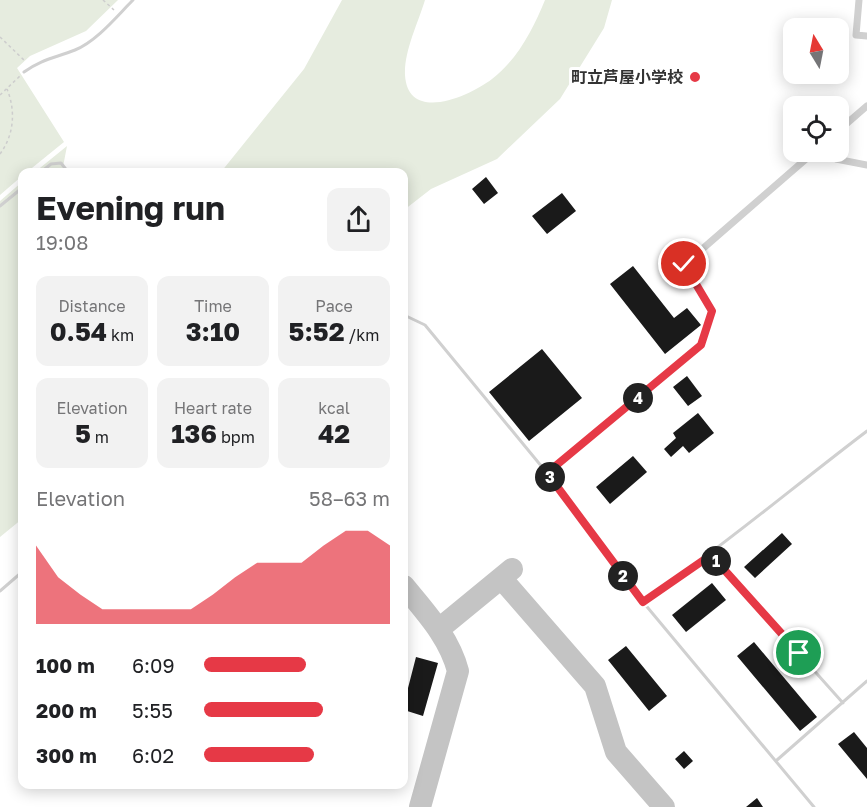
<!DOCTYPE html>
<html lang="en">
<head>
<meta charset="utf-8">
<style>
  body { margin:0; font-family:"Golos Text","Noto Sans JP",sans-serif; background:#f2f2f2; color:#202124; height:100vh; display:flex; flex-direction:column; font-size:22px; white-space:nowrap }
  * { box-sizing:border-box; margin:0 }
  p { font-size:20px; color:#757577 }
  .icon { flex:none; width:33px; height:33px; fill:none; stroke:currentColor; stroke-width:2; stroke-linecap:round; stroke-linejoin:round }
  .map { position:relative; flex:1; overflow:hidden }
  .sheet { position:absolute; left:18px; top:168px; width:390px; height:621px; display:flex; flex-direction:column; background:#fff; border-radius:12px; box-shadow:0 3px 15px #0003 }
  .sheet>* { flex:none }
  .needle { width:39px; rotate:350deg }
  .tools { position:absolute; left:783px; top:18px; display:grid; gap:12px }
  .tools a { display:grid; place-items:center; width:66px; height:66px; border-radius:12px; background:#fff; box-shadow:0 3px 15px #0003; font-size:30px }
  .pin { position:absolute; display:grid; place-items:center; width:51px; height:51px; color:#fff; margin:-26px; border:3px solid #fff; border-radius:50%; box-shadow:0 2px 6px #0007 }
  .km { position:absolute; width:30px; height:30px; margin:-15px; border-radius:50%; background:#222; color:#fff; font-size:16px; line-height:30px; text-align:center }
  .round { display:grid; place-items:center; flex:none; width:63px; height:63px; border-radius:12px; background:#f2f2f2 }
  .overview { display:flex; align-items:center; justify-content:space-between; height:102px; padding:0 18px }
  h1 { font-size:33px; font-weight:700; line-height:45px }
  .metrics { display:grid; grid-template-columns:repeat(3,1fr); gap:9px; height:102px; padding:6px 18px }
  .metrics div { display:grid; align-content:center; border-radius:12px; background:#f2f2f2; text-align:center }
  .metrics b { font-size:26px; font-weight:700 }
  .metrics small { font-size:16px; font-weight:400 }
  .metrics p { font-size:16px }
  .chart { height:168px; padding:12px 18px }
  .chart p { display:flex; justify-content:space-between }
  .chart svg { width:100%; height:108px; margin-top:6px; fill:#e63946; opacity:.7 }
  ul { padding:0 18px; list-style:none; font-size:20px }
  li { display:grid; grid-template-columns:96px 72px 1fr; align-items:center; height:45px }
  li i { height:15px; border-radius:8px; background:#e63946 }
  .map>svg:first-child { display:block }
  .green { fill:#e6ecdf }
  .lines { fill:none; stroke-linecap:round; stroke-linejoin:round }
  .taxiway { stroke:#c4c4c4; stroke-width:22 }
  .building { fill:#1a1a1a }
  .path { stroke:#cdcdcd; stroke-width:1.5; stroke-dasharray:3 3; stroke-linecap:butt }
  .lane { stroke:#d0d0d0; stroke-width:3 }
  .street { stroke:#d0d0d0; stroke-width:7 }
  .route-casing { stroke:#fff; stroke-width:12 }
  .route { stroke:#e63946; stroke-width:8 }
  .poi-dot { fill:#e63946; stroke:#fff; stroke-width:2 }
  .labels { text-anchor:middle; stroke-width:6; stroke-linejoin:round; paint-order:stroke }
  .poi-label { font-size:16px; font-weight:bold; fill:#333; stroke:#fff; text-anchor:end }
</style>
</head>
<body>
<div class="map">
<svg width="867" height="807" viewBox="0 0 867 807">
  <rect width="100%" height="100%" fill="#fff"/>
  <path class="green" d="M0 0H118L86 31 30 56 17 68 64 142 27 172H22V176L0 195Z
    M342 0H425C418 23 404 51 405 75 408 124 470 96 492 79 518 59 533 29 545 0H612L604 28 560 99 497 159 431 189 404 210V172H221L304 69Z
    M67 146 62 172H35Z
    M22 182V519L0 537V201Z"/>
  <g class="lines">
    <path class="taxiway" d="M501 578 595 686 616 752 664 807
      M404 586C426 613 449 637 458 671L420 807
      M439 629 512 569"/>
  </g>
  <path class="building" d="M486 177 498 193 484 204 472 189Z
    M562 193 576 211 547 234 532 216Z
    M633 266 674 318 687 308 701 325 665 354 610 284Z
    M542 349 582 398 529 441 489 392Z
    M687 376 702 396 688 406 673 387Z
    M698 413 714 433 689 453 683 446 671 457 664 449 676 438 673 433Z
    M633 456 647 472 610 504 596 487Z
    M782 533 792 544 755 578 744 567Z
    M712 583 726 600 686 632 672 615Z
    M754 642 817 717 800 731 737 656Z
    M626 646 667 696 649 711 608 660Z
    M416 657 438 663 423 716 404 710V687L408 688Z
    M854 732 867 748V779L838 744Z
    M684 751 693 761 684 769 675 759Z
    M757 798 763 807H746Z"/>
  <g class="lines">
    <path class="path" d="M103 0 114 10
      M0 37 26 62
      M0 95 21 75
      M0 154C14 135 16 111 7 89"/>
    <path class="lane" d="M24 72C42 59 55 58 75 50 97 41 117 16 133 0
      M41 172 51 164 61 163 68 172
      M0 206 22 188
      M404 315 425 325 547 473 643 602 814 807
      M547 473 701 345 712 311 684 264 699 252
      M711 555 843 703
      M0 591 22 572
      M643 602C720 549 792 488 867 431
      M777 760 867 681"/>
    <path class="street" d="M859 0 856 35 867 36
      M838 131 867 106
      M835 152 836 159 867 165
      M700 251 814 152"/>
  </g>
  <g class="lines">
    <defs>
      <path id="route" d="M684 264 712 311 701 345 547 473 643 602 711 555 799 653"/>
    </defs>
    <use href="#route" class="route-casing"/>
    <use href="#route" class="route"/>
  </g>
  <circle class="poi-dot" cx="695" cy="77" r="6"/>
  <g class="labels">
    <g class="poi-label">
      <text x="683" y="83">町立芦屋小学校</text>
    </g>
  </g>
</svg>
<div class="tools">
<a><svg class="needle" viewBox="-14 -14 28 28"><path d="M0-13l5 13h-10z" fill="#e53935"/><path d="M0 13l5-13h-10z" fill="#757577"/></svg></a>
<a><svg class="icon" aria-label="locate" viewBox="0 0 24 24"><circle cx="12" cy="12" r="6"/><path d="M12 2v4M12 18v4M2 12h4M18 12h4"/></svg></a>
</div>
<div class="pin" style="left:799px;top:653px;background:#1e9e55"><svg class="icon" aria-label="arrive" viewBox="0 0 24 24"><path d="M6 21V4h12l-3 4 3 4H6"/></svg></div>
<div class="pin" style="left:684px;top:264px;background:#d93025"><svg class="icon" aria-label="check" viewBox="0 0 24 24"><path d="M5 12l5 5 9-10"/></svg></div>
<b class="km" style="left:716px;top:561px">1</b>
<b class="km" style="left:623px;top:576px">2</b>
<b class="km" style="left:550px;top:477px">3</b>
<b class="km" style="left:638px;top:398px">4</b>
<section class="sheet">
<div class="overview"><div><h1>Evening run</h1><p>19:08</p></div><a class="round"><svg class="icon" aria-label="share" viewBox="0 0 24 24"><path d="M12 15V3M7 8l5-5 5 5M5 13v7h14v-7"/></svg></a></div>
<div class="metrics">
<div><p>Distance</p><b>0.54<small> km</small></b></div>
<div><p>Time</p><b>3:10</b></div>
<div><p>Pace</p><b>5:52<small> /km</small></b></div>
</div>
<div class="metrics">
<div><p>Elevation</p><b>5<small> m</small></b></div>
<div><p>Heart rate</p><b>136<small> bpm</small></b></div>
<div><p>kcal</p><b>42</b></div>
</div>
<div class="chart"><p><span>Elevation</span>58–63 m</p>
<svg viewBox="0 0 160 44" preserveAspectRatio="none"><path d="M0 44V12L10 25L20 32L30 38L40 38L50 38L60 38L70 38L80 32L90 25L100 19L110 19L120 19L130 12L140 6L150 6L160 12V44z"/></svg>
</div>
<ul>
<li><b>100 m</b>6:09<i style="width:55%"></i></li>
<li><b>200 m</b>5:55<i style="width:64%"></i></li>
<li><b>300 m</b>6:02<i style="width:59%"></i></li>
</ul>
</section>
</div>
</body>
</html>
